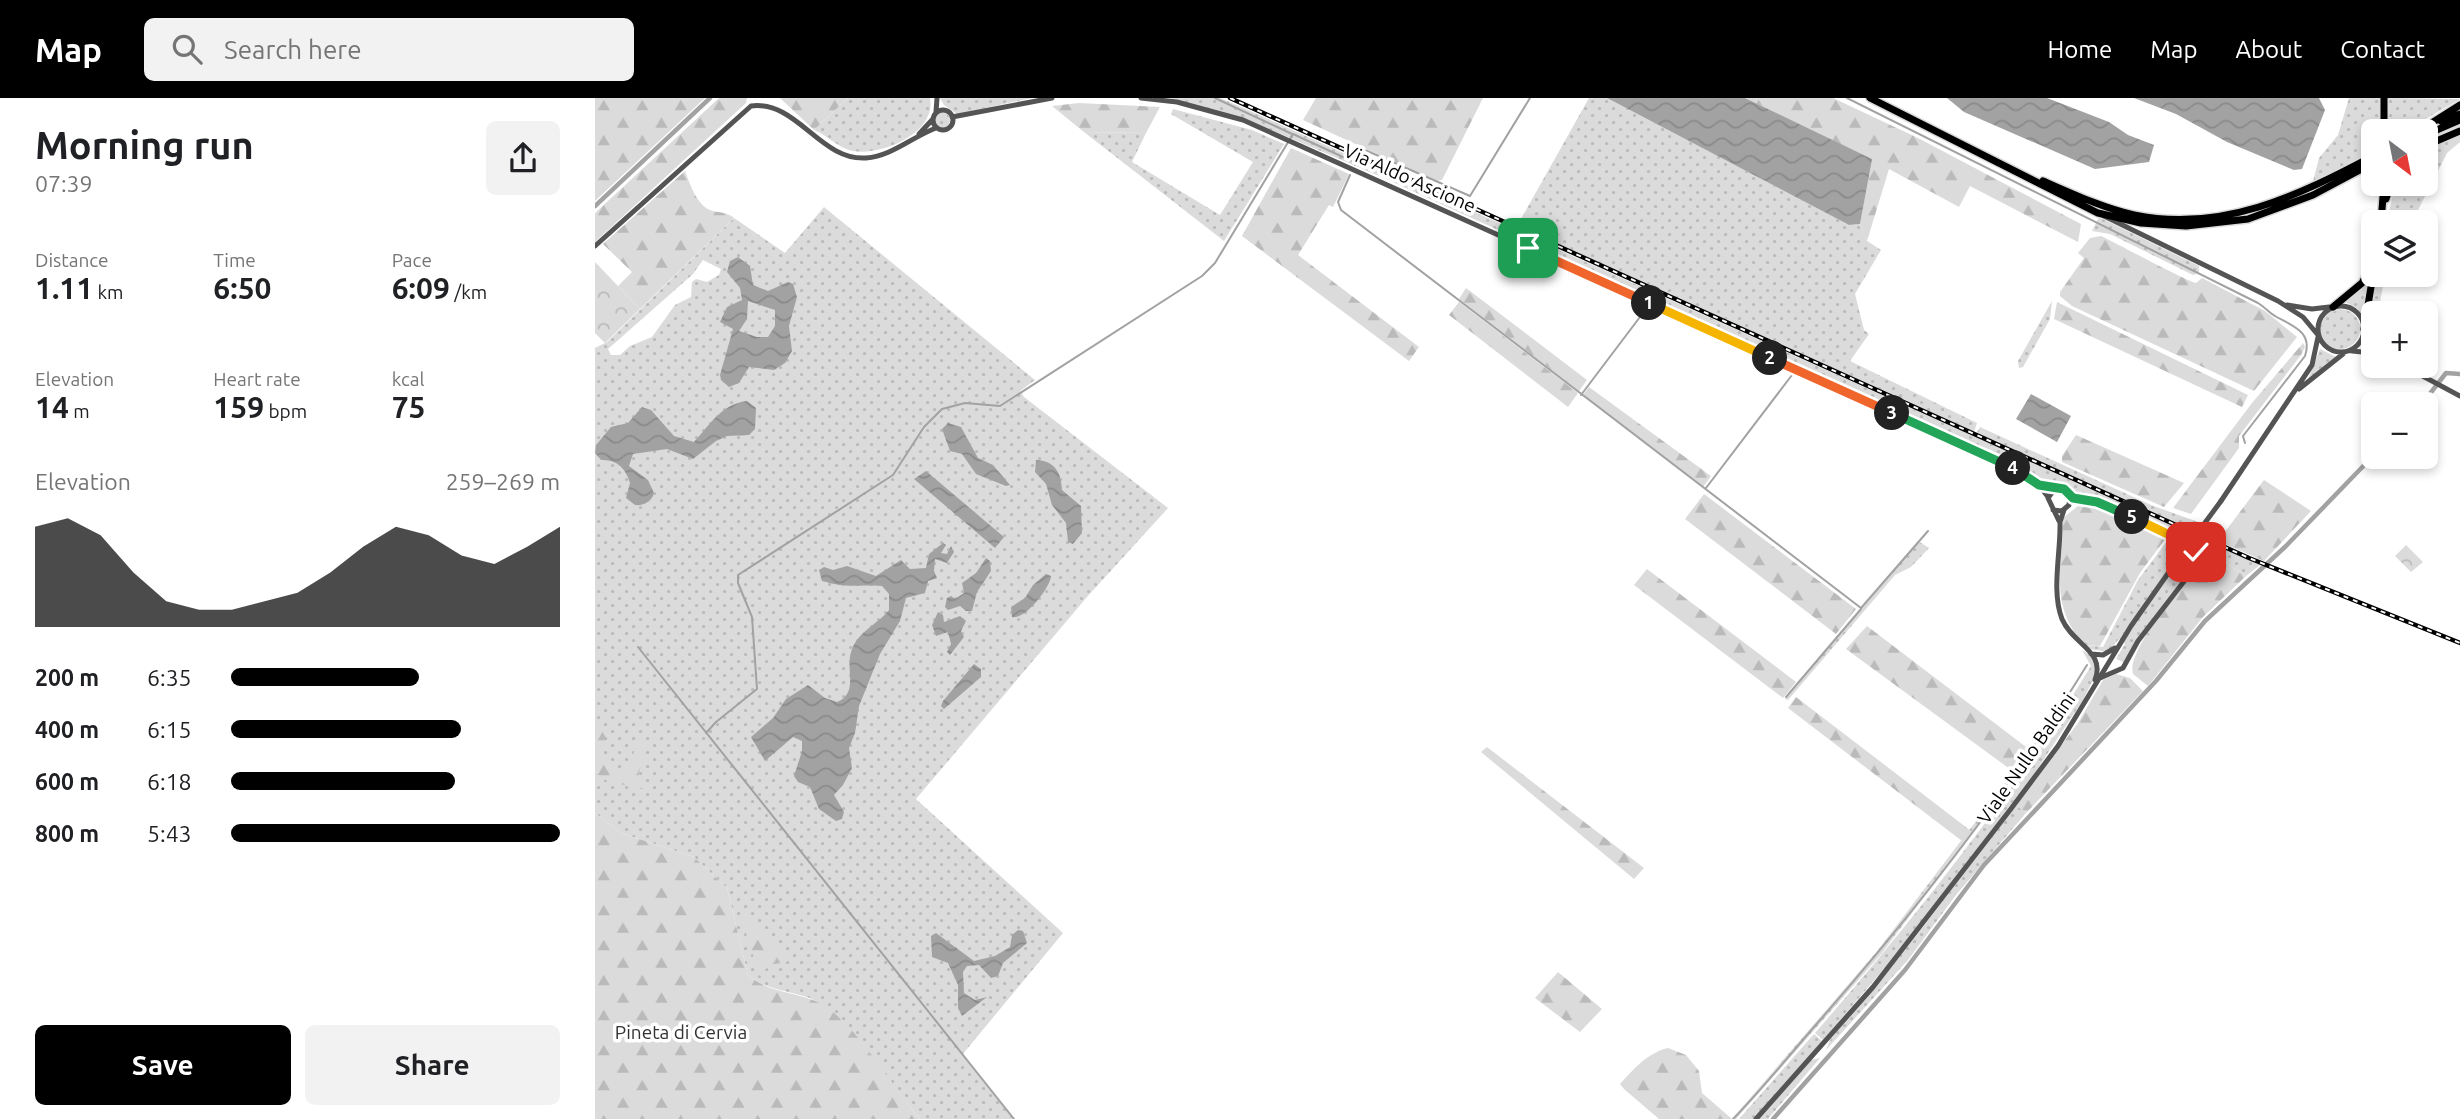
<!DOCTYPE html>
<html lang="en">
<head>
<meta charset="utf-8">
<style>
  body { margin:0; font-family:Ubuntu,sans-serif; background:#f2f2f2; color:#202124; height:100vh; display:flex; flex-direction:column; font-size:26px; white-space:nowrap }
  * { box-sizing:border-box; margin:0 }
  p { font-size:23px; color:#757577 }
  .icon { flex:none; width:38px; height:38px; fill:none; stroke:currentColor; stroke-width:2; stroke-linecap:round; stroke-linejoin:round }
  .map { position:relative; flex:1; overflow:hidden }
  .sheet { display:flex; flex-direction:column; background:#fff; width:595px }
  .sheet>* { flex:none }
  .needle { width:46px; rotate:148deg }
  .tools { position:absolute; left:1766px; top:21px; display:grid; gap:14px }
  .tools a { display:grid; place-items:center; width:77px; height:77px; border-radius:10px; background:#fff; box-shadow:0 4px 10px #0003; font-size:35px }
  .pin { position:absolute; display:grid; place-items:center; width:60px; height:60px; color:#fff; margin:-30px; border-radius:14px; box-shadow:0 4px 10px #0006 }
  .km { position:absolute; width:35px; height:35px; margin:-18px; border-radius:50%; background:#222; color:#fff; font-size:19px; line-height:35px; text-align:center }
  .round { display:grid; place-items:center; flex:none; width:74px; height:74px; border-radius:10px; background:#f2f2f2 }
  .overview { display:flex; align-items:center; justify-content:space-between; height:119px; padding:0 35px }
  h1 { font-size:38px; font-weight:700; line-height:52px }
  .stats { display:grid; grid-template-columns:repeat(3,1fr); gap:10px; height:119px; padding:7px 35px }
  .stats div { display:grid; align-content:center }
  .stats b { font-size:30px; font-weight:700 }
  .stats small { font-size:19px; font-weight:400 }
  .stats p { font-size:19px }
  .chart { height:196px; padding:14px 35px }
  .chart p { display:flex; justify-content:space-between }
  .chart svg { width:100%; height:126px; margin-top:7px; fill:#000; opacity:.7 }
  .action { display:flex; gap:14px; margin-top:auto; padding:14px 35px }
  .action a { flex:1; height:80px; border-radius:10px; background:#000; color:#fff; font-size:28px; font-weight:700; line-height:80px; text-align:center }
  .action a+a { background:#f2f2f2; color:#202124 }
  ul { padding:0 35px; list-style:none; font-size:23px }
  li { display:grid; grid-template-columns:112px 84px 1fr; align-items:center; height:52px }
  li i { height:18px; border-radius:9px; background:#000 }
  header { display:flex; align-items:center; gap:42px; box-sizing:border-box; height:98px; padding:0 35px; background:#000; color:#fff }
  header strong { font-size:33px }
  nav { display:flex; gap:38px; margin-inline-start:auto; font-size:24px }
  .search { width:490px; height:63px; background:#f2f2f2; display:flex; align-items:center; gap:18px; box-sizing:border-box; padding:0 24px; border-radius:10px; color:#757577; font-size:26px }
  main { display:flex; flex:1; min-height:0 }
  .map>svg:first-child { display:block }
  .grass { fill:url(#grass-dots); fill-rule:evenodd }
  .forest { fill:url(#forest-firs) }
  .park { fill:url(#park-crowns) }
  .water { fill:url(#water-waves); fill-rule:evenodd }
  .lines { fill:none; stroke-linecap:round; stroke-linejoin:round }
  .stream { stroke:#a2a2a2; stroke-width:2 }
  .canal { stroke:#a2a2a2; stroke-width:4.5 }
  .major-casing { stroke:#dbdbdb; stroke-width:10 }
  .minor { stroke:#545454; stroke-width:5 }
  .major { stroke:#000; stroke-width:7 }
  .rail-casing { stroke:#000; stroke-width:4.5 }
  .rail { stroke:#fff; stroke-width:2; stroke-dasharray:5; stroke-linecap:butt }
  .minor-bridge { stroke:#545454; stroke-width:5 }
  .split-1-casing { stroke:#fff; stroke-width:14 }
  .split-2-casing { stroke:#fff; stroke-width:14 }
  .split-3-casing { stroke:#fff; stroke-width:14 }
  .split-4-casing { stroke:#fff; stroke-width:14 }
  .split-5-casing { stroke:#fff; stroke-width:14 }
  .split-6-casing { stroke:#fff; stroke-width:14 }
  .split-1 { stroke:#f0652b; stroke-width:9 }
  .split-2 { stroke:#f5b400; stroke-width:9 }
  .split-3 { stroke:#f0652b; stroke-width:9 }
  .split-4 { stroke:#22a559; stroke-width:9 }
  .split-5 { stroke:#22a559; stroke-width:9 }
  .split-6 { stroke:#f5b400; stroke-width:9 }
  .labels { text-anchor:middle; stroke-width:7; stroke-linejoin:round; paint-order:stroke }
  .street-label { font-size:19px; fill:#000; stroke:#fff }
  .park-label { font-size:19px; fill:#323232; stroke:#fff }
</style>
</head>
<body>
<header>
<strong>Map</strong>
<div class="search"><svg class="icon" aria-label="search" viewBox="0 0 24 24"><circle cx="10" cy="10" r="6"/><path d="M15 15l6 6"/></svg>Search here</div>
<nav><a>Home</a><a>Map</a><a>About</a><a>Contact</a></nav>
</header>
<main>
<section class="sheet">
<div class="overview"><div><h1>Morning run</h1><p>07:39</p></div><a class="round"><svg class="icon" aria-label="share" viewBox="0 0 24 24"><path d="M12 15V3M7 8l5-5 5 5M5 13v7h14v-7"/></svg></a></div>
<div class="stats">
<div><p>Distance</p><b>1.11<small> km</small></b></div>
<div><p>Time</p><b>6:50</b></div>
<div><p>Pace</p><b>6:09<small> /km</small></b></div>
</div>
<div class="stats">
<div><p>Elevation</p><b>14<small> m</small></b></div>
<div><p>Heart rate</p><b>159<small> bpm</small></b></div>
<div><p>kcal</p><b>75</b></div>
</div>
<div class="chart"><p><span>Elevation</span>259–269 m</p>
<svg viewBox="0 0 160 44" preserveAspectRatio="none"><path d="M0 44V9L10 6L20 12L30 25L40 35L50 38L60 38L70 35L80 32L90 25L100 16L110 9L120 12L130 19L140 22L150 16L160 9V44z"/></svg>
</div>
<ul>
<li><b>200 m</b>6:35<i style="width:57%"></i></li>
<li><b>400 m</b>6:15<i style="width:70%"></i></li>
<li><b>600 m</b>6:18<i style="width:68%"></i></li>
<li><b>800 m</b>5:43<i style="width:100%"></i></li>
</ul>
<div class="action"><a>Save</a><a>Share</a></div>
</section>
<div class="map">
<svg width="1865" height="1021" viewBox="0 0 1865 1021">
  <defs>
    <pattern id="grass-dots" width="8" height="8" patternUnits="userSpaceOnUse" patternTransform="scale(1.75)"><rect width="8" height="8" fill="#dbdbdb"/><path d="M2 2h.1M6 6h.1" fill="none" stroke="#bababa" stroke-width="1.8" stroke-linecap="round"/></pattern>
    <pattern id="forest-firs" width="22" height="20" patternUnits="userSpaceOnUse" patternTransform="scale(1.75)"><rect width="22" height="20" fill="#dbdbdb"/><path d="M5 1l3.5 6h-7zM16 11l3.5 6h-7z" fill="#bababa"/></pattern>
    <pattern id="park-crowns" width="20" height="18" patternUnits="userSpaceOnUse" patternTransform="scale(1.75)"><rect width="20" height="18" fill="#dbdbdb"/><path d="M2 6a3 3 0 1 1 6 0M12 15a3 3 0 1 1 6 0" fill="none" stroke="#bababa"/></pattern>
    <pattern id="water-waves" width="16" height="10" patternUnits="userSpaceOnUse" patternTransform="scale(1.75)"><rect width="16" height="10" fill="#a2a2a2"/><path d="M0 5q4-4 8 0t8 0" fill="none" stroke="#8a8a8a"/></pattern>
  </defs>
  <rect width="100%" height="100%" fill="#fff"/>
  <path class="grass" d="M253 0H335C342 35 286 58 258 53 242 50 233 37 219 32Z
    M345 0H437L362 16 349 7Z
    M575 0H625L653 12 1665 467 1651 478 1615 455 1599 473 1605 461 1603 452 1570 431 1501 401 1484 400 1471 391 1449 387 1396 352 1346 334 789 80 653 22Z
    M994 0H1012L1254 127 1265 126 1272 143 1286 152 1260 196 1269 232 1274 236 1255 263 1382 325 1379 334 922 128Z
    M1754 0H1786V28L1794 27V0L1865 1 1810 33H1778V52L1717 87 1724 60 1743 37Z
    M578 11 657 32 689 46 629 143 489 34 551 35 537 64 625 117 658 64 576 16Z
    M339 22a8 8 0 1 1 16 0a8 8 0 1 1-16 0Z
    M1865 27V30L1847 44 1865 37V44L1852 55 1817 124H1792L1800 86H1830L1831 43Z
    M229 109 440 282 425 293 429 299 573 410 492 499 321 701 468 835 367 957 418 1021H325C292 982 268 938 227 907 208 892 177 897 153 877L132 790 99 759 26 735 0 715V250L12 244 139 120 190 155ZM108 162 126 171 124 177 112 184 101 181 97 184 96 199 80 207 57 239 35 248 25 257H16L13 251 98 176Z
    M1504 119 1604 168V175L1598 177 1515 136 1497 133Z
    M1778 170V173L1770 220 1762 210 1750 204 1770 186Z
    M1783 177H1790L1783 215H1778V246L1773 232Z
    M1457 203 1455 221 1428 269 1424 270 1423 263Z
    M1725 231a20 20 0 1 1 40 0a20 20 0 1 1-40 0Z
    M1725 251 1741 259 1713 281Z
    M1385 329 1556 407 1603 424 1598 432 1381 336Z
    M1575 439 1598 456V468L1528 564 1521 561 1530 546 1524 541 1513 554 1495 551 1491 547 1508 549 1543 482Z
    M1323 443 1334 450 1316 469 1300 477 1193 602 1190 601Z
    M1487 552 1499 560 1502 574 1488 602 1439 676 1305 852 1228 942 1220 935C1320 820 1417 698 1496 568Z
    M1435 652 1438 654 1287 855 1141 1021H1137L1283 852Z
    M1421 707 1431 715 1361 797 1313 862 1231 952 1235 942 1322 837Z
    M1219 936 1227 943 1158 1021H1144Z
    M1225 960 1173 1021H1164L1216 962Z"/>
  <path class="forest" d="M0 0H110L0 103Z
    M124 0H152L151 5 0 144V115Z
    M185 0H253L219 32Z
    M721 0H888L847 82 841 83 708 22Z
    M1150 0H1238L1321 39 1486 126 1483 144 1375 88 1364 109 1294 71 1272 143 1265 126 1276 61Z
    M484 5 565 9 551 35 489 34 457 8Z
    M696 50 754 76 738 109 734 107 703 157 824 249 814 263 647 138Z
    M90 73C95 86 102 109 118 113 126 115 132 114 139 120L45 211 23 188 37 174 8 146Z
    M1506 138C1519 144 1595 185 1601 185L1607 180 1670 213 1702 239 1659 293 1477 208 1465 198V194L1489 160 1483 155 1495 140Z
    M871 190 992 282 984 293 864 201Z
    M864 204 983 295 973 309 854 217Z
    M1462 204 1653 297 1647 309 1459 221Z
    M1708 245 1710 249 1706 257 1644 338V350L1596 416 1578 410 1657 305Z
    M994 289 1116 378 1108 389 988 297Z
    M1481 337 1589 385 1569 409 1467 364V358Z
    M1669 382 1716 413 1669 463 1623 443Z
    M1109 396 1261 511 1241 536 1090 421Z
    M1483 408 1503 410 1571 440 1545 475 1505 548 1489 547C1453 505 1468 471 1468 420Z
    M1615 455 1651 478 1608 519 1553 588 1538 576C1531 550 1596 477 1615 455Z
    M1052 471 1201 584 1188 600 1039 487Z
    M1272 528 1435 652 1419 674 1251 551Z
    M1521 576 1535 580 1548 593 1431 715 1421 707 1483 625 1508 582Z
    M1201 599 1376 733 1367 743 1193 610Z
    M0 620 11 640 8 661 15 671 23 673 34 666 43 645 51 646 43 679 50 688 44 691 10 682 0 674Z
    M892 649 1049 770 1039 781 886 654Z
    M0 715 26 735 99 759 132 790 153 877C174 895 199 893 223 904 256 919 299 991 325 1021H0Z
    M149 819C166 822 184 848 192 864L174 867 165 879 147 823Z
    M963 874 1007 911 985 934 940 900Z
    M1073 950 1091 957 1104 973 1107 995 1137 1021H1064L1029 991 1025 986C1039 971 1052 955 1073 950Z"/>
  <path class="park" d="M0 164 45 211 10 245 0 235Z
    M1811 447 1828 464 1816 474 1800 458Z"/>
  <path class="water" d="M1012 0H1150L1277 61 1265 126 1254 127Z
    M1352 0H1452L1514 24 1533 37 1559 47 1554 64 1500 71 1369 14Z
    M1539 0H1724L1730 12 1707 71 1699 72 1632 44 1581 16Z
    M143 159 155 168 158 187 173 193 193 184 198 186 202 199 194 228 197 253 190 265 179 272 154 269 144 285 134 289 126 282 125 277 138 231 125 224 132 209 147 202 145 190 132 174 135 163ZM153 203 180 212V228L173 239H162L144 233 152 221Z
    M1436 296 1476 318 1462 344 1421 321Z
    M152 303 161 310 160 331 154 337 132 338 121 343 98 361 72 351 38 356 34 368 53 382 59 395C57 403 49 408 40 407L31 400 35 385C31 370 21 361 6 362L0 355 1 347 16 329 33 325 47 309 56 312 79 338 99 344C115 327 126 306 152 303Z
    M353 325 366 329 383 360 398 367 415 387 411 388 381 376 367 356 355 353 347 331Z
    M441 362C460 363 466 374 467 392L486 408 487 435 478 446 473 444 471 425 457 407 451 386 440 374Z
    M331 373 409 439 400 450 319 381Z
    M348 445 351 447 346 455 352 456 356 448 359 454 352 465 340 461 339 473 342 480 333 483 330 495 311 500 305 523 285 556 264 608 260 635 254 650 257 670 248 687 239 697 249 714 247 721 241 723 224 711 215 689 203 684 199 678 207 653V643L198 639 170 663 156 639 178 620 191 601 213 587 230 600 242 604C265 594 249 571 257 551 264 533 283 526 294 512V496L287 488C261 486 255 491 227 483L224 472 229 469 238 472 252 468 281 478 306 462 315 471 331 470 334 456Z
    M391 460 395 463 396 473 382 494 377 513H371L365 508 353 512 350 509 352 500 356 498 360 501 369 495 367 485 381 475Z
    M451 476 456 478C456 488 431 522 417 519L416 509 430 500 438 487Z
    M343 514 348 517 349 524 365 518 371 523 366 533 369 539 355 557 352 554 356 546 353 534 341 538 337 527Z
    M379 566 386 571V579L349 611 346 608 348 603Z
    M423 832 428 833 432 845 408 865 403 878 396 880 384 867 372 868 368 874 369 895 380 902 392 899 367 918 363 910V887L353 865 337 859 336 838 341 835 379 863 400 858 415 849 417 837Z"/>
  <g class="lines">
    <path class="stream" d="M620 0 697 36
      M1252 0 1663 205C1670 209 1674 215 1680 218 1698 228 1718 234 1710 258L1648 338 1650 345
      M767 55 770 52 875 98 935 0
      M760 67 762 64
      M755 77 743 104 746 112 1266 510 1333 433
      M986 297 1051 211
      M1111 390 1197 277
      M43 549 419 1021
      M1191 599 1266 511
      M111 635 121 624 162 591 157 519 143 485V477L298 377 329 329 347 311 370 305 405 308 607 178 620 165 698 36 761 65
      M1138 1021C1169 989 1197 954 1226 921 1323 810 1415 692 1492 567"/>
    <path class="canal" d="M0 108 115 0
      M1827 306 1851 275 1865 276
      M1178 1021 1310 872 1389 767 1561 583 1610 523 1691 448 1778 358"/>
    <defs>
      <path id="major" d="M1275 0 1503 115 1546 125 1591 128 1653 121 1718 97 1778 65
        M1846 23 1865 16
        M1789 33V0
        M1824 33 1865 7
        M1830 37 1865 22
        M1830 48 1865 33
        M1448 83C1478 96 1508 110 1539 117 1626 135 1703 98 1778 58
        M1791 101 1796 86
        M1786 124 1789 86
        M1738 209 1767 185 1778 165
        M1769 231 1778 177"/>
    </defs>
    <use href="#major" class="major-casing"/>
    <path class="minor" d="M546 0 582 4 648 22 1391 357 1444 387 1453 399
      M338 22a10 10 0 1 1 20 0a10 10 0 1 1-20 0Z
      M341 14 342 0
      M357 19 457 0
      M324 36 337 22
      M1509 118 1683 203 1708 219 1723 237
      M0 148 156 8C202 2 225 63 271 60 297 58 317 39 341 30
      M1692 207 1717 211 1734 209
      M1723 231a23 23 0 1 1 46 0a23 23 0 1 1-46 0Z
      M1769 234 1778 249
      M1757 253 1778 255
      M1809 268 1865 298
      M1704 291 1748 256
      M1475 398C1484 402 1492 402 1501 404 1523 410 1593 439 1602 458L1597 473 1543 543 1528 570
      M1626 403 1717 267 1723 239
      M1458 412 1467 413 1474 407 1475 399 1469 391H1460L1453 400 1464 423
      M1469 412 1465 424C1466 454 1456 493 1467 521 1478 547 1511 553 1500 582
      M1497 556 1508 557 1520 550
      M1505 580 1528 570
      M1161 1021 1278 889 1415 712 1463 648 1536 528 1581 464"/>
    <use href="#major" class="major"/>
    <defs>
      <path id="rail" d="M635 0 1654 460 1865 545"/>
    </defs>
    <use href="#rail" class="rail-casing"/>
    <use href="#rail" class="rail"/>
    <path class="minor-bridge" d="M1581 464 1626 403"/>
  </g>
  <g class="lines">
    <defs>
      <path id="split-1" d="M933 150 1054 205"/>
      <path id="split-2" d="M1054 205 1175 260"/>
      <path id="split-3" d="M1175 260 1297 315"/>
      <path id="split-4" d="M1297 315 1418 370"/>
      <path id="split-5" d="M1418 370 1444 387 1469 391 1478 400 1502 404 1537 419"/>
      <path id="split-6" d="M1537 419 1585 442 1601 454"/>
    </defs>
    <use href="#split-1" class="split-1-casing"/>
    <use href="#split-2" class="split-2-casing"/>
    <use href="#split-3" class="split-3-casing"/>
    <use href="#split-4" class="split-4-casing"/>
    <use href="#split-5" class="split-5-casing"/>
    <use href="#split-6" class="split-6-casing"/>
    <use href="#split-1" class="split-1"/>
    <use href="#split-2" class="split-2"/>
    <use href="#split-3" class="split-3"/>
    <use href="#split-4" class="split-4"/>
    <use href="#split-5" class="split-5"/>
    <use href="#split-6" class="split-6"/>
  </g>
  <g class="labels">
    <g class="street-label">
      <text transform="translate(815 80) rotate(24)" y="7">Via Aldo Ascione</text>
      <text transform="translate(1431 660) rotate(-55)" y="7">Viale Nullo Baldini</text>
    </g>
    <g class="park-label">
      <text x="86" y="941">Pineta di Cervia</text>
    </g>
  </g>
</svg>
<div class="tools">
<a><svg class="needle" viewBox="-14 -14 28 28"><path d="M0-13l5 13h-10z" fill="#e53935"/><path d="M0 13l5-13h-10z" fill="#757577"/></svg></a>
<a><svg class="icon" aria-label="layers" viewBox="0 0 24 24"><path d="M12 4l9 5-9 5-9-5zM3 14l9 5 9-5"/></svg></a>
<a>+</a>
<a>−</a>
</div>
<div class="pin" style="left:933px;top:150px;background:#1e9e55"><svg class="icon" aria-label="arrive" viewBox="0 0 24 24"><path d="M6 21V4h12l-3 4 3 4H6"/></svg></div>
<div class="pin" style="left:1601px;top:454px;background:#d93025"><svg class="icon" aria-label="check" viewBox="0 0 24 24"><path d="M5 12l5 5 9-10"/></svg></div>
<b class="km" style="left:1054px;top:205px">1</b>
<b class="km" style="left:1175px;top:260px">2</b>
<b class="km" style="left:1297px;top:315px">3</b>
<b class="km" style="left:1418px;top:370px">4</b>
<b class="km" style="left:1537px;top:419px">5</b>
</div>
</main>
</body>
</html>
